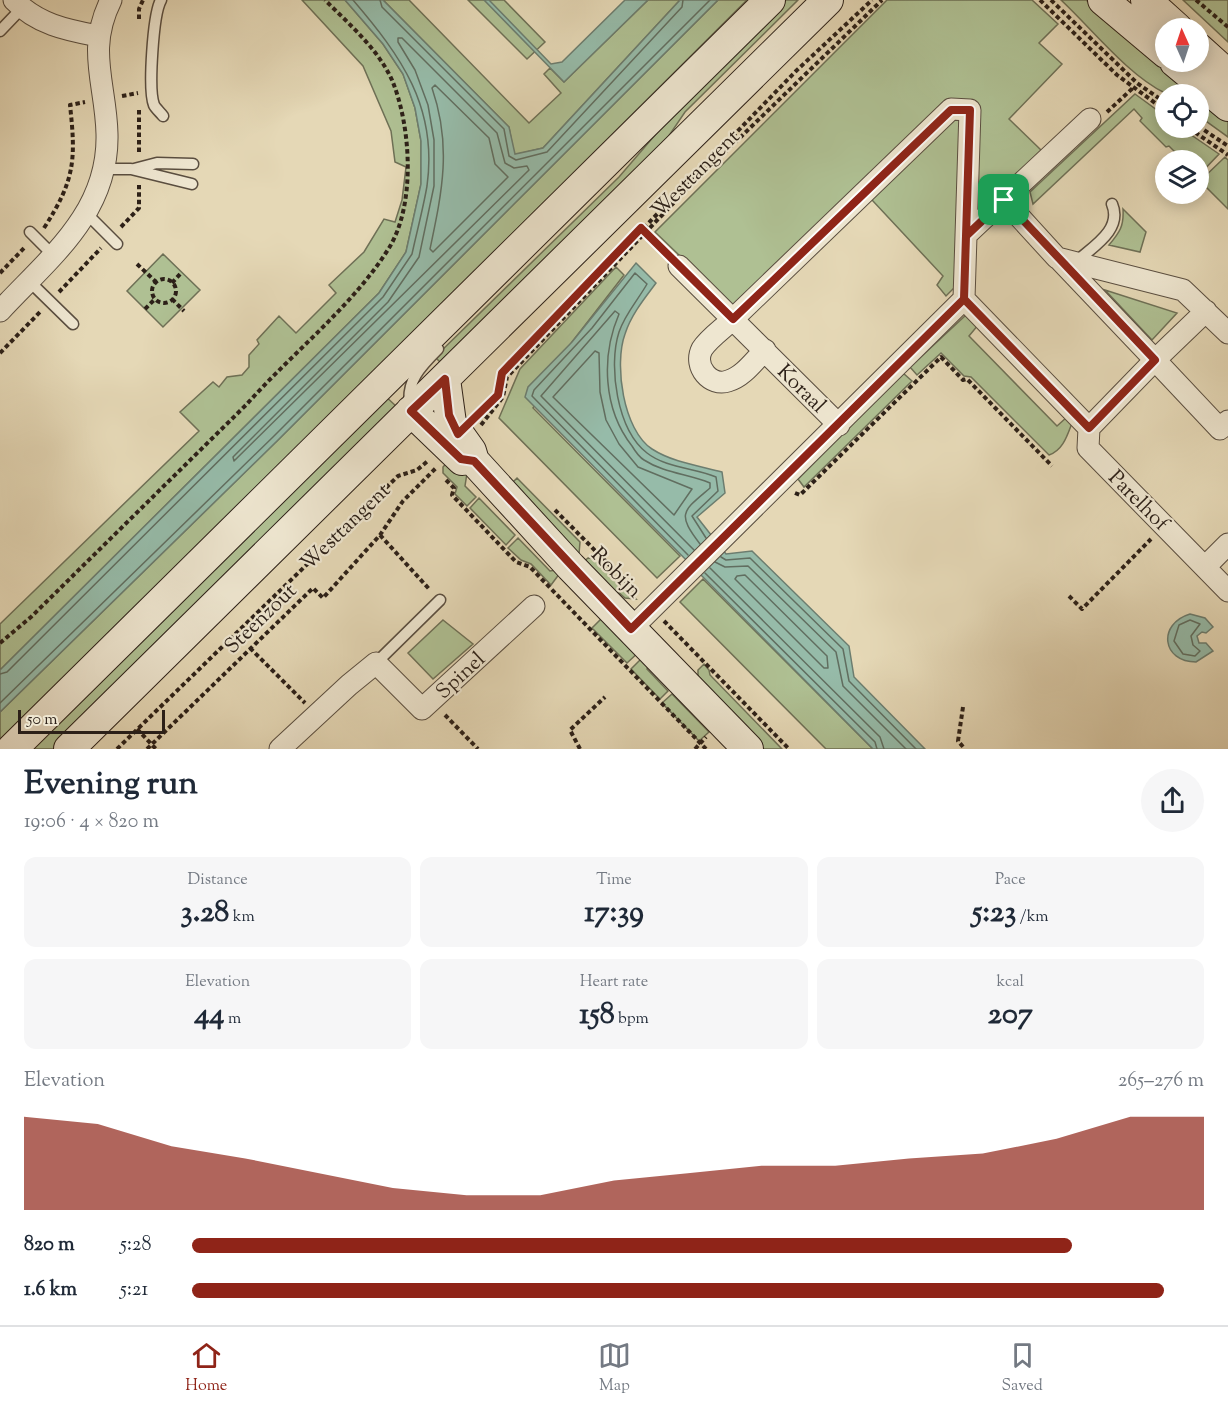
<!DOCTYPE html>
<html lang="en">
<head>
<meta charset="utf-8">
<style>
  body { margin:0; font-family:"Sorts Mill Goudy",serif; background:#f6f6f7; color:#1f2937; height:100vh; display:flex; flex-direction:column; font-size:22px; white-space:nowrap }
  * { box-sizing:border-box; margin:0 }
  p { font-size:20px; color:#747a83 }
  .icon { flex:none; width:33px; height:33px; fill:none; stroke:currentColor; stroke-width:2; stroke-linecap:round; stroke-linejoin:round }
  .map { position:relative; height:749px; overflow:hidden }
  .drawer { display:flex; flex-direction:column; background:#fff; flex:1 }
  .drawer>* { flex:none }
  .needle { width:39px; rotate:357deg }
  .tools { position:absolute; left:1155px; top:18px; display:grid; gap:12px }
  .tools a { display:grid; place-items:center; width:54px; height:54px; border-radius:50%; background:#fff; box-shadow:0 3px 15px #0003; font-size:30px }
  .scale { position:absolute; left:18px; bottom:15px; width:147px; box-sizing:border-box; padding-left:6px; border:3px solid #2c2018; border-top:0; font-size:16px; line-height:21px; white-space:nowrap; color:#2c2018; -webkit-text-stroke:4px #eee6d0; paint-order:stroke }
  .pin { position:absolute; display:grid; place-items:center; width:51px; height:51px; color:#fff; margin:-26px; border-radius:12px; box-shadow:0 3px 9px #0006 }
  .round { display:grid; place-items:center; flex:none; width:63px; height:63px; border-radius:32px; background:#f6f6f7 }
  .overview { display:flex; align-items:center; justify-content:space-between; height:102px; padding:0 24px }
  h1 { font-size:33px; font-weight:800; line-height:45px }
  .figures { display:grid; grid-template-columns:repeat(3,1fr); gap:9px; height:102px; padding:6px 24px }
  .figures div { display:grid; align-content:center; border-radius:12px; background:#f6f6f7; text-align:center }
  .figures b { font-size:30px; font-weight:800 }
  .figures small { font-size:16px; font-weight:400 }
  .figures p { font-size:16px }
  .chart { height:168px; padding:12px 24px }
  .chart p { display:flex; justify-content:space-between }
  .chart svg { width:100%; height:108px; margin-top:6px; fill:#8f2418; opacity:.7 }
  ul { padding:0 24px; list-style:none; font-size:20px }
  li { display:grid; grid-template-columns:96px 72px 1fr; align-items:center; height:45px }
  li i { height:15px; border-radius:8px; background:#8f2418 }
  .tabs { display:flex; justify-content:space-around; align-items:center; height:84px; border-top:2px solid #e0e1e3; background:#fff; font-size:16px; color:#747a83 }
  .tabs a { display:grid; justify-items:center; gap:3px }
  .tabs .active { color:#8f2418 }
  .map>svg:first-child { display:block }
  .green { fill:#afc093; stroke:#6e7056; stroke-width:1.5 }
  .water { fill:#96bba9; stroke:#6c7d6f; stroke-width:1.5 }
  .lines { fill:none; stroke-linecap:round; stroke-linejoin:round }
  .shore { stroke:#616e60; stroke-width:1.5 }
  .lane-casing { stroke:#5a4e40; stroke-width:13 }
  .street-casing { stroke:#5a4e40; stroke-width:23 }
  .secondary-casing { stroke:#2c2018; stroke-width:32 }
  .path { stroke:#2c2018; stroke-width:4; stroke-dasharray:4.5 3; stroke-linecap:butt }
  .lane { stroke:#eee6d0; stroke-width:10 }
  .street { stroke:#eee6d0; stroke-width:21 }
  .secondary { stroke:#eee6d0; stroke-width:30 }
  .route-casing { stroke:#fff; stroke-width:12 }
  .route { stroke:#8f2418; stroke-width:8 }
  .labels { text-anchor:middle; stroke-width:4.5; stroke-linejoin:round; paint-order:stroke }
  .street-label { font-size:21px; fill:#2c2018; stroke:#eee6d0 }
</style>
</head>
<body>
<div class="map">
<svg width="1228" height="749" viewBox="0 0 1228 749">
  <rect width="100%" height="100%" fill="#e5d8b6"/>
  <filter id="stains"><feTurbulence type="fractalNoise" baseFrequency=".00333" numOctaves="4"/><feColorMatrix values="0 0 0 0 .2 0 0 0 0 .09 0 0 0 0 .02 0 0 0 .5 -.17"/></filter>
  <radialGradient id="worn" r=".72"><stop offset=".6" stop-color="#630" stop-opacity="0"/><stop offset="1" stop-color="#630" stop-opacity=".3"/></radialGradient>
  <path class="green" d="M302 0H345L383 44 403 74 415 108 421 141V184L406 252 379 293 0 670V624L199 431 180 412 213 382 219 387 227 377 242 375 249 367V355L259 344 257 340 279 316 296 333 336 293 329 285 364 252 384 219 395 222 402 200 406 167 395 162 391 131 363 66Z
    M383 0H409L529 123 561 93 544 74 550 68 564 82 648 0H680L543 148 514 155 509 127Z
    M468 0H504L545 42 527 59Z
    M718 0H747L0 744V712L277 441Z
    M786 0H798L685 112 664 143 442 364 435 357 619 177 686 99Z
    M887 0H1032L1058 24 1039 43 1062 64 1009 119 1043 152 957 234 958 284 946 296 937 285 943 276 859 186 733 307 655 232Z
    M1061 0H1086L1198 94C1189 94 1174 97 1165 93 1128 75 1092 29 1061 0Z
    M1183 0H1228V42Z
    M1135 94 1165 116 1166 128H1181L1219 154 1199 175 1198 160H1183L1169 146 1166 147 1140 121 1142 118 1134 109 1033 204 1030 192Z
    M1198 95 1228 118V137L1199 116Z
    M1225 157 1228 160V209L1200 181Z
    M1123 209 1146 232 1140 252 1109 245C1120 232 1124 226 1123 209Z
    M163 254 200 290 163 327 127 291Z
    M616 267 624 275 572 342 533 408 680 556 657 578 499 418 520 369Z
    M1105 290 1177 313 1152 340Z
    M966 315 979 324 969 336 1057 426 1067 417 1072 423C1067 436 1063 450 1049 455L971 377 964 376 941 353 917 375 910 367Z
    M903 373 912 381 804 487 798 479Z
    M384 395 397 407 56 749H28Z
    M451 458 467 473 465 486 476 497 467 506 455 494 457 487 443 473V467Z
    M517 478 580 542 579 554 506 489Z
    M479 498 515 535 506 545 470 508Z
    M518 538 550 571 563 569 551 585 531 564 521 560 508 548Z
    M588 558 597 559 636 599 625 598 618 592 613 596 581 564Z
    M703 579 873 749H826L680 602Z
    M606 614 641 650 627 663 592 628Z
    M443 620 473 644 433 679 408 653Z
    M645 655 650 660 647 669 668 691 660 699 631 669Z
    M704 664 709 670 710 675 782 749H764L698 682V670Z
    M672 694 709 732 699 741 662 703Z"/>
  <path class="water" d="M345 0H383L509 127 515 154 543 148 680 0H718L277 441 0 712V670L379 293 406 252 421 184V141L415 108 403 74 383 44Z
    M484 0H489L551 64 562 62 625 0H648L564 82Z
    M636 263 656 283C644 299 631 315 625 334 614 364 623 430 652 449 672 462 699 466 722 472L725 493 697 517 726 554 752 551 849 646 854 677 925 749H873L525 397 528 387 572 342Z
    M1190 614 1205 618 1213 627 1206 633 1202 632 1197 636 1199 643H1206L1213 651 1196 662C1162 662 1157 624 1190 614Z"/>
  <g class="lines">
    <path class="shore" d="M380 0 382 7 504 129 509 156 516 160 547 152 682 7 683 0
      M398 38H402L497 133 505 163 514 168 527 166 529 170 234 461 233 457 388 302 419 257 434 186V140L428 105 415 70 398 42Z
      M435 85 489 138 495 164 508 177 433 252 430 249C442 192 452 146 432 88Z
      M595 351 599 353 600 392 606 420 619 444 638 467 692 489 674 515 553 397Z
      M694 550 541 396 615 311 619 314C601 356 603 409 632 446 635 451 639 457 644 460 664 473 688 474 710 483V488C683 511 676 513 700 544
      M688 555 532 396 534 390 592 328 635 273 647 284C638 300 625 314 619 332 608 366 617 430 647 453 666 468 695 468 716 477L718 491 692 516 706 538
      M721 557 726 560 750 558 843 649 849 681 916 749
      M715 562 725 567 748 566 836 652 843 686 906 749
      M710 568 880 737 884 749
      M705 573 875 742 877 749
      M745 575 827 656 828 668H824L735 579 737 576Z
      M1190 620 1200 624 1191 636 1193 645 1200 651 1195 656 1183 654 1174 641 1179 625Z
      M0 674 7 672 383 297 412 254C417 231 423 209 427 186 438 107 401 56 353 0
      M0 703 273 437 710 0"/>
    <defs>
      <path id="lane" d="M161 0C153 14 148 90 154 105 156 109 161 113 163 116
        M0 31 22 8
        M103 169H131L192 184
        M134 169 157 163 193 164
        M87 214 117 244
        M30 232 54 256
        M1076 262C1092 247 1123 230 1112 204
        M29 281 73 324
        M410 407C406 381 420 367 438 349
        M376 663 440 600"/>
      <path id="street" d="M14 0C37 24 66 30 98 36
        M1004 200 1057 258 1183 290 1228 333
        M966 235 1090 119
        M1058 258 1155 360 1206 311
        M679 266 839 425
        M964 299 1089 428
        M0 311C49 258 109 213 107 134 106 84 86 50 111 0
        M1089 428 1088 448 1228 591
        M1089 428 1155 360 1220 429 1228 421
        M1205 567 1228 544
        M631 629 964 299 970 110 951 109 733 319C724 328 709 338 702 349 693 367 711 387 728 381 743 377 754 361 765 350
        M280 749 349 685 376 663 422 709 534 606"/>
      <path id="secondary" d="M1103 0 1166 53
        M1146 0 1177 28
        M1198 48 1228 75
        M1175 62 1228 106
        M445 379 451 423 471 451 474 461 571 567 748 749
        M411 411 462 460
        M12 749 770 0
        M69 749 828 0"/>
    </defs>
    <use href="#lane" class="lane-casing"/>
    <use href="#street" class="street-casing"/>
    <use href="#secondary" class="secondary-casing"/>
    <path class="path" d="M1040 0 1117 75 1166 111
      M1051 0 1137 83 1166 103
      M1196 0 1228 27
      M139 19V9L143 0
      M122 96 138 93
      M139 110V154
      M1107 112 1134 87
      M1198 126 1228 146
      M1189 128 1228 155
      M121 227 139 208V185
      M44 228C75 180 76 160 70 105L85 102
      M646 232 666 252
      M137 264 156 282
      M0 273 26 246
      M152 291a12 12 0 1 1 24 0a12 12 0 1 1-24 0Z
      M172 283 181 273
      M59 292 101 248
      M172 299 184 311
      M145 309 155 299
      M0 353 41 311
      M476 416 498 395 503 373 796 71 872 0
      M481 425 503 397 507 377 687 189 882 0
      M446 480 454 488 452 495 516 562 530 567 706 749
      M795 493 800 495 941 357 963 380 967 379 1052 466
      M555 510 638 594
      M380 535 430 590
      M1069 596 1082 609 1151 539
      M664 621 789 749
      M0 643 31 617 246 405C292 353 353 306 389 248 416 204 411 126 392 80 378 49 349 24 325 0
      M250 648 305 703
      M963 707 958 741 965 749
      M445 715 478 749
      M137 729 156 749
      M117 749 398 476 417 470 429 460
      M147 749 313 588 323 598 380 535 403 501 437 467
      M580 749 570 730 605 697
      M695 749 706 737"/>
    <use href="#lane" class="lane"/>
    <use href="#street" class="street"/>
    <use href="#secondary" class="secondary"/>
  </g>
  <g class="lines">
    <defs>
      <path id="route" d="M1004 200 966 236 964 299 631 629 474 461 461 459 411 411 445 379 449 415 458 434 498 395 502 373 641 228 733 319 951 110H970L964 299 1089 428 1155 360 1004 200"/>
    </defs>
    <use href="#route" class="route-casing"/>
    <use href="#route" class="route"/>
  </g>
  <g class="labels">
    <g class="street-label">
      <text transform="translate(695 173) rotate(-45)" y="7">Westtangent</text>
      <text transform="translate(802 388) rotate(45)" y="7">Koraal</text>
      <text transform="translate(1139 500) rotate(45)" y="7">Parelhof</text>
      <text transform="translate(345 526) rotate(-44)" y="7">Westtangent</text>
      <text transform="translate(617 572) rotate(45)" y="7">Robijn</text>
      <text transform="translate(260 618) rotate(-44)" y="7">Steenzout</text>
      <text transform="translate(460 675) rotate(-43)" y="7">Spinel</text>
    </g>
  </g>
  <rect width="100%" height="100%" filter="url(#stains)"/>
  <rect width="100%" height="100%" fill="url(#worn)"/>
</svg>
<div class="tools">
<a><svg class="needle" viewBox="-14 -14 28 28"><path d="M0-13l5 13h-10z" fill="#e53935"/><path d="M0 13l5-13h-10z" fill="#747a83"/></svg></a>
<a><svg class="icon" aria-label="locate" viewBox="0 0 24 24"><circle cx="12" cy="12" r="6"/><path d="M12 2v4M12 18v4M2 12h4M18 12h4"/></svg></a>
<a><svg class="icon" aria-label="layers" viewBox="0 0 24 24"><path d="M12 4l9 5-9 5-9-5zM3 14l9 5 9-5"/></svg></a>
</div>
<div class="scale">50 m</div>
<div class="pin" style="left:1004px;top:200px;background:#1e9e55"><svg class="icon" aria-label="arrive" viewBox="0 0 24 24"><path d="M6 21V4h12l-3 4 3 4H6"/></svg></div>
</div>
<section class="drawer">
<div class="overview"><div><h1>Evening run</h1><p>19:06 · 4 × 820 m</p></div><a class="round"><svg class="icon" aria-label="share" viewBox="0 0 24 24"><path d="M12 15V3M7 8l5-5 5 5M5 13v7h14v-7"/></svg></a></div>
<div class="figures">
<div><p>Distance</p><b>3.28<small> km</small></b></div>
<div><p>Time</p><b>17:39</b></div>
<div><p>Pace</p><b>5:23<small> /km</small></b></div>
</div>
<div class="figures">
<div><p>Elevation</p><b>44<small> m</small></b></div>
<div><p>Heart rate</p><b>158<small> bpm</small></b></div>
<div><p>kcal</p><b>207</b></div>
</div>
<div class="chart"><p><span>Elevation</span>265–276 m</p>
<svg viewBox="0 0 160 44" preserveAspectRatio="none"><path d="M0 44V6L10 9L20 18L30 23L40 29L50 35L60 38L70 38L80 32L90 29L100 26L110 26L120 23L130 21L140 15L150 6L160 6V44z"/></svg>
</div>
<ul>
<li><b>820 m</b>5:28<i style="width:87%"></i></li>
<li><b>1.6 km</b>5:21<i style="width:96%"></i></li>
</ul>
</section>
<nav class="tabs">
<a class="active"><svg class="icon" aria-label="home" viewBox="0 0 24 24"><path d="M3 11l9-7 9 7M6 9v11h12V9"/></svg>Home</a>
<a><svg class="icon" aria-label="map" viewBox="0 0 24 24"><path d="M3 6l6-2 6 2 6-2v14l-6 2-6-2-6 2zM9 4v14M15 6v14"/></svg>Map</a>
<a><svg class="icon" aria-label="saved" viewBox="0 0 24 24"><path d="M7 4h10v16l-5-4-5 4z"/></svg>Saved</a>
</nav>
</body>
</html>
